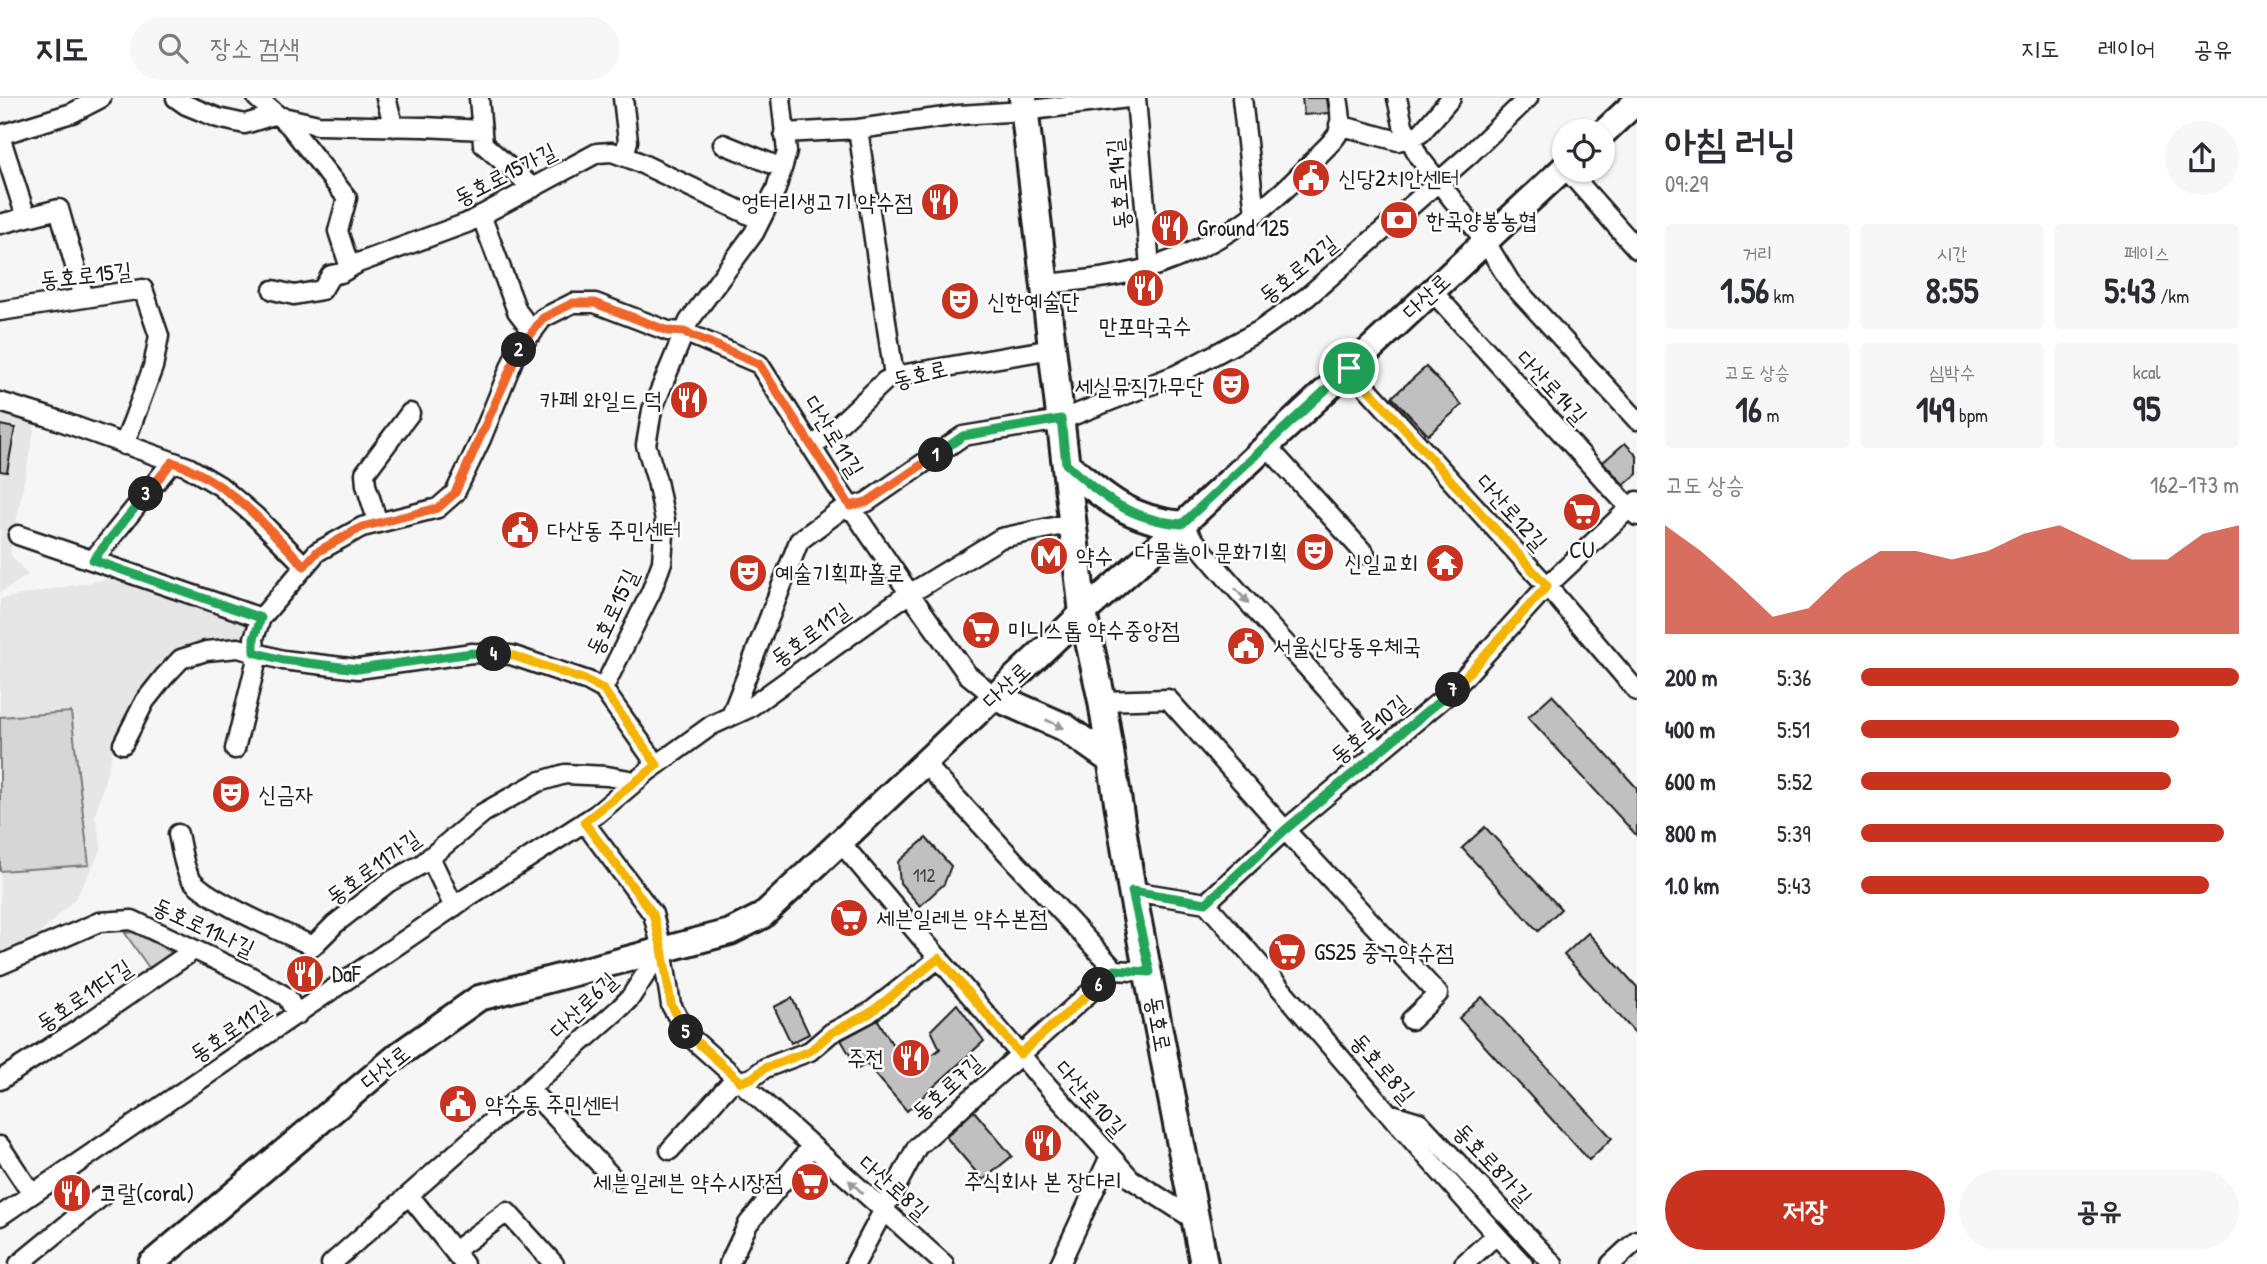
<!DOCTYPE html>
<html lang="ko">
<head>
<meta charset="utf-8">
<style>
  body { margin:0; font-family:"Patrick Hand","Poor Story",sans-serif; background:#f7f7f7; color:#2b2b33; height:100vh; display:flex; flex-direction:column; font-size:26px; white-space:nowrap }
  * { box-sizing:border-box; margin:0 }
  p { font-size:23px; color:#7c7c81 }
  .icon { flex:none; width:38px; height:38px; fill:none; stroke:currentColor; stroke-width:2; stroke-linecap:round; stroke-linejoin:round }
  .map { position:relative; flex:1; overflow:hidden }
  .details { display:flex; flex-direction:column; background:#fff; width:630px }
  .details>* { flex:none }
  .tools { position:absolute; left:1552px; top:21px; display:grid; gap:14px }
  .tools a { display:grid; place-items:center; width:63px; height:63px; border-radius:50%; background:#fff; box-shadow:0 2px 5px #0004; font-size:35px }
  .pin { position:absolute; display:grid; place-items:center; width:60px; height:60px; color:#fff; margin:-30px; border:4px solid #fff; border-radius:50%; box-shadow:0 2px 7px #0007 }
  .km { position:absolute; width:35px; height:35px; margin:-18px; border-radius:50%; background:#222; color:#fff; font-size:19px; line-height:35px; text-align:center }
  .round { display:grid; place-items:center; flex:none; width:74px; height:74px; border-radius:37px; background:#f7f7f7 }
  .overview { display:flex; align-items:center; justify-content:space-between; height:119px; padding:0 28px }
  h1 { font-size:38px; font-weight:700; line-height:52px }
  .stats { display:grid; grid-template-columns:repeat(3,1fr); gap:10px; height:119px; padding:7px 28px }
  .stats div { display:grid; align-content:center; border-radius:7px; background:#f7f7f7; text-align:center }
  .stats b { font-size:35px; font-weight:700 }
  .stats small { font-size:19px; font-weight:400 }
  .stats p { font-size:19px }
  .chart { height:196px; padding:14px 28px }
  .chart p { display:flex; justify-content:space-between }
  .chart svg { width:100%; height:126px; margin-top:7px; fill:#c8321e; opacity:.7 }
  .cta { display:flex; gap:14px; margin-top:auto; padding:14px 28px }
  .cta a { flex:1; height:80px; border-radius:42px; background:#c8321e; color:#fff; font-size:28px; font-weight:700; line-height:80px; text-align:center }
  .cta a+a { background:#f7f7f7; color:#2b2b33 }
  ul { padding:0 28px; list-style:none; font-size:23px }
  li { display:grid; grid-template-columns:112px 84px 1fr; align-items:center; height:52px }
  li i { height:18px; border-radius:9px; background:#c8321e }
  header { display:flex; align-items:center; gap:42px; box-sizing:border-box; height:98px; padding:0 35px; background:#fff; border-bottom:2px solid #e1e1e2 }
  header strong { font-size:33px }
  nav { display:flex; gap:38px; margin-inline-start:auto; font-size:24px }
  .search { width:490px; height:63px; background:#f7f7f7; display:flex; align-items:center; gap:18px; box-sizing:border-box; padding:0 24px; border-radius:38px; color:#7c7c81; font-size:26px }
  main { display:flex; flex:1; min-height:0 }
  .map>svg:first-child { display:block }
  .built { fill:#e6e6e6 }
  .green { fill:#d6d6d6; stroke:#797979; stroke-width:2 }
  .building { fill:#c0c0c0; stroke:#1c1c1c; stroke-width:2 }
  .lines { fill:none; stroke-linecap:round; stroke-linejoin:round }
  .street-casing { stroke:#1c1c1c; stroke-width:23 }
  .secondary-casing { stroke:#1c1c1c; stroke-width:30 }
  .primary-casing { stroke:#1c1c1c; stroke-width:32 }
  .street { stroke:#fff; stroke-width:18 }
  .secondary { stroke:#fff; stroke-width:24 }
  .primary { stroke:#fff; stroke-width:26 }
  .oneway { fill:#999 }
  .split-1-casing { stroke:#fff; stroke-width:14 }
  .split-2-casing { stroke:#fff; stroke-width:14 }
  .split-3-casing { stroke:#fff; stroke-width:14 }
  .split-4-casing { stroke:#fff; stroke-width:14 }
  .split-5-casing { stroke:#fff; stroke-width:14 }
  .split-6-casing { stroke:#fff; stroke-width:14 }
  .split-7-casing { stroke:#fff; stroke-width:14 }
  .split-8-casing { stroke:#fff; stroke-width:14 }
  .split-1 { stroke:#22a559; stroke-width:9 }
  .split-2 { stroke:#f0652b; stroke-width:9 }
  .split-3 { stroke:#f0652b; stroke-width:9 }
  .split-4 { stroke:#22a559; stroke-width:9 }
  .split-5 { stroke:#f5b400; stroke-width:9 }
  .split-6 { stroke:#f5b400; stroke-width:9 }
  .split-7 { stroke:#22a559; stroke-width:9 }
  .split-8 { stroke:#f5b400; stroke-width:9 }
  .labels { text-anchor:middle; stroke-width:5; stroke-linejoin:round; paint-order:stroke }
  .number-label { font-size:19px; fill:#454545 }
  .street-label { font-size:23px; fill:#1c1c1c; stroke:#fff }
  .poi-label { font-size:23px; fill:#1c1c1c; stroke:#fff; text-anchor:start }
</style>
</head>
<body>
<header>
<strong>지도</strong>
<div class="search"><svg class="icon" aria-label="search" viewBox="0 0 24 24"><circle cx="10" cy="10" r="6"/><path d="M15 15l6 6"/></svg>장소 검색</div>
<nav><a>지도</a><a>레이어</a><a>공유</a></nav>
</header>
<main>
<div class="map">
<svg width="1637" height="1166" viewBox="0 0 1637 1166">
  <rect width="100%" height="100%" fill="#f6f6f6"/>
  <filter id="ink" filterUnits="userSpaceOnUse"><feTurbulence type="fractalNoise" baseFrequency=".0143" numOctaves="2"/><feDisplacementMap in="SourceGraphic" scale="14" xChannelSelector="R" yChannelSelector="G"/><feConvolveMatrix kernelMatrix="1 2 1 2 8 2 1 2 1" color-interpolation-filters="sRGB"/></filter>
  <g filter="url(#ink)">
    <path class="built" d="M0 310 36 322 10 456 28 477 0 495Z
      M117 479 251 521 246 543 191 548 171 558 137 596 113 652 95 718 102 750 76 800 35 840 0 857V501Z"/>
    <path class="green" d="M71 614 89 767 0 773V619Z
      M135 834 173 855 149 870 125 835Z"/>
    <path class="building" d="M1302 0H1327L1329 15 1304 17Z
      M1426 269 1462 307 1428 337 1392 299Z
      M0 327 15 330 7 374 0 373Z
      M1625 345 1637 358V376L1624 387 1603 364Z
      M1552 597 1637 690V738L1528 619Z
      M1485 729 1561 811 1538 833 1462 750Z
      M926 740 951 768 944 786 920 808 900 785 898 764Z
      M1588 835 1637 889V937L1564 857Z
      M1482 899 1612 1040 1589 1062 1459 920Z
      M792 900 809 936 791 945 774 909Z
      M957 906 984 943 907 1013 867 966 858 971 841 942 878 922 899 958 906 953 918 967 940 951 931 932Z
      M974 1013 1012 1058 983 1082 946 1039Z"/>
    <g class="lines">
      <defs>
        <path id="street" d="M176 0 186 7 218 20 245 26 274 17 318 27 424 29 482 32
          M257 0 289 27 347 100 338 133 350 170
          M386 0 394 29
          M479 0 483 46 533 90
          M623 0 628 43 624 58
          M1136 0 1150 169
          M1242 0 1255 116
          M1397 0 1403 27 1419 59 1485 143 1510 184 1637 322
          M1339 27 1398 43 1421 35 1451 0
          M858 31 894 278
          M784 35 858 31 959 17 1024 13 1128 0
          M0 37 72 15 101 0
          M0 38 26 119
          M723 46 782 70
          M1567 72 1637 151
          M481 117 517 213 533 234
          M0 126 59 111 84 200
          M1045 186C1084 182 1123 179 1161 166 1221 145 1273 108 1315 61 1322 53 1331 46 1337 37 1343 27 1340 11 1338 0
          M273 192 294 197 322 192 331 177 341 175 358 165 467 125 597 55 612 54 634 62 760 122
          M1432 193 1637 418
          M0 213 143 191 159 238 153 269 124 347
          M1349 270 1547 488 1637 593
          M0 304 49 319 188 369 220 388 255 418 305 468
          M1267 348 1365 456
          M811 349 831 334 885 283 894 278 1052 251
          M378 425 366 387 365 375 410 315
          M1182 427C1244 506 1318 575 1379 654
          M18 437 261 520
          M93 462 172 364
          M603 591 651 494 662 464 665 422 657 383 646 347 652 312 689 223 754 135 776 91 787 54 781 0
          M1102 603 1168 601 1285 732 1438 896 1411 922
          M731 618 799 443 838 414 867 404 963 338 1061 322 1176 277 1259 233 1307 199 1470 56 1528 0
          M123 646 145 603 164 579 181 561 206 553 238 550 283 562 358 571 472 555 511 557 588 583 603 591 657 667
          M235 651 256 565 254 540 261 520 317 454 362 429 438 410 455 395 481 341 516 255 543 220 573 205H595L668 233 684 234 759 266 837 389 910 496 967 576 994 598
          M925 666 1115 872
          M584 724 653 816 662 851 671 907 688 937 944 1166
          M178 736C181 749 183 766 189 778 200 799 288 837 313 848L335 826 389 784 422 766 483 715 538 684 565 676 607 678 635 683
          M841 745 1036 975 1131 1081 1195 1122
          M430 759 454 809
          M1132 793 1206 805 1285 732 1451 594 1547 488 1637 403
          M1206 805C1312 925 1414 1048 1523 1166
          M0 867 99 824 132 822 250 878 287 899 297 917
          M0 982 79 931 194 852
          M529 991 614 1081
          M1389 1015 1419 1024 1553 1166
          M0 1048 32 1096
          M670 1052 730 986 752 980 765 970 810 953 831 935 869 915 939 860
          M409 1097 464 1166
          M0 1118 468 799 597 716 647 674 712 627 749 610 898 503 1001 440 1073 425
          M454 1153 507 1114 554 1166
          M19 1166 101 1099
          M331 1166 620 910 630 900 662 851
          M729 1166 748 1126 812 1048
          M855 1166 917 1049 1115 872 1149 874
          M1060 1166 1110 1058
          M1464 1166 1496 1137
          M1611 1166 1637 1142"/>
        <path id="secondary" d="M1603 35 1637 3
          M151 1166 401 955 479 900 730 834 762 818 1083 515 1182 427 1564 70"/>
        <path id="primary" d="M1023 0 1083 515 1102 603 1132 793 1204 1166
          M1066 366C1104 400 1130 422 1182 427
          M994 598 1064 629 1111 662"/>
      </defs>
      <use href="#street" class="street-casing"/>
      <use href="#secondary" class="secondary-casing"/>
      <use href="#primary" class="primary-casing"/>
      <use href="#street" class="street"/>
      <use href="#secondary" class="secondary"/>
      <use href="#primary" class="primary"/>
    </g>
    <defs><path id="oneway-solid" d="M-6-.8H1V-3.2L6.5 0L1 3.2V.8H-6Z" transform="scale(1.75)"/></defs>
    <g class="oneway">
      <use href="#oneway-solid" transform="translate(1242 498) rotate(48)"/>
      <use href="#oneway-solid" transform="translate(1055 626) rotate(25)"/>
      <use href="#oneway-solid" transform="translate(856 1089) rotate(-137)"/>
    </g>
  </g>
  <g class="lines" filter="url(#ink)">
    <defs>
      <path id="split-1" d="M936 357 963 338 1061 321 1066 366C1104 400 1130 422 1182 426L1349 270"/>
      <path id="split-2" d="M519 252 543 220 573 205H595L668 233 684 234 759 266 850 408 867 404 936 357"/>
      <path id="split-3" d="M146 396 172 364C226 381 267 428 304 468L317 454 362 429 438 410 455 395 519 252"/>
      <path id="split-4" d="M146 396 93 462 261 520 254 540V554L283 562 358 571 472 555 494 556"/>
      <path id="split-5" d="M494 556 511 557 588 583 603 591 657 667 584 724 653 816 662 851 671 906 686 934"/>
      <path id="split-6" d="M686 934 741 984 752 980 765 970 810 953 831 935 870 915 939 860 1020 956 1099 887"/>
      <path id="split-7" d="M1099 887 1115 872 1150 874 1132 793 1206 805 1285 732 1453 592"/>
      <path id="split-8" d="M1349 270 1547 488 1453 592"/>
    </defs>
    <use href="#split-1" class="split-1-casing"/>
    <use href="#split-2" class="split-2-casing"/>
    <use href="#split-3" class="split-3-casing"/>
    <use href="#split-4" class="split-4-casing"/>
    <use href="#split-5" class="split-5-casing"/>
    <use href="#split-6" class="split-6-casing"/>
    <use href="#split-7" class="split-7-casing"/>
    <use href="#split-8" class="split-8-casing"/>
    <use href="#split-1" class="split-1"/>
    <use href="#split-2" class="split-2"/>
    <use href="#split-3" class="split-3"/>
    <use href="#split-4" class="split-4"/>
    <use href="#split-5" class="split-5"/>
    <use href="#split-6" class="split-6"/>
    <use href="#split-7" class="split-7"/>
    <use href="#split-8" class="split-8"/>
  </g>
  <defs>
    <symbol id="civic-disc" viewBox="-11 -11 22 22"><circle r="9.5" fill="#c8321e" stroke="#fff"/><path d="M-.6-6.5H3V-4.5H.6V-3L4-1V1h2V6H-6V1h2V-1L-.6-3ZM-1.2 2.5V6h2.4V2.5Z" fill="#fff"/></symbol>
    <symbol id="restaurant-disc" viewBox="-11 -11 22 22"><circle r="9.5" fill="#c8321e" stroke="#fff"/><path d="M-5-6h1v4h1v-4h1v4h1v-4h1v5L-1.5 .5V6h-2V.5L-5-1ZM5-6V6H3V1.5H1.5Q1.5-4 5-6Z" fill="#fff"/></symbol>
    <symbol id="bank-disc" viewBox="-11 -11 22 22"><circle r="9.5" fill="#c8321e" stroke="#fff"/><path d="M-6-4H6V4H-6ZM0-2.3a2.3 2.3 0 1 0 0 4.6a2.3 2.3 0 1 0 0-4.6Z" fill="#fff"/></symbol>
    <symbol id="theatre-disc" viewBox="-11 -11 22 22"><circle r="9.5" fill="#c8321e" stroke="#fff"/><path d="M-5-5.5Q0-4 5-5.5V0Q5 5 0 6Q-5 5-5 0ZM-3.3-2.5H-1v1.5H-3.3ZM1-2.5H3.3v1.5H1ZM-2.8 1Q0 5.5 2.8 1Z" fill="#fff"/></symbol>
    <symbol id="supermarket-disc" viewBox="-11 -11 22 22"><circle r="9.5" fill="#c8321e" stroke="#fff"/><path d="M-6-5.5h2.5l.6 2H6L4.5 2H-2.5L-4.4-4H-6ZM-1.5 3.2a1.3 1.3 0 1 0 .1 0ZM3 3.2a1.3 1.3 0 1 0 .1 0Z" fill="#fff"/></symbol>
    <symbol id="metro-disc" viewBox="-11 -11 22 22"><circle r="9.5" fill="#c8321e" stroke="#fff"/><path d="M-5.5 5V-5H-3L0 0L3-5H5.5V5H3V-.5L0 4L-3-.5V5Z" fill="#fff"/></symbol>
    <symbol id="temple-disc" viewBox="-11 -11 22 22"><circle r="9.5" fill="#c8321e" stroke="#fff"/><path d="M0-6L5-2H3V0L6.5 2.5H4V6H1.5V3h-3V6H-4V2.5H-6.5L-3 0V-2H-5Z" fill="#fff"/></symbol>
  </defs>
  <g fill-rule="evenodd">
    <use href="#civic-disc" x="1289" y="58" width="44" height="44"/>
    <use href="#restaurant-disc" x="918" y="82" width="44" height="44"/>
    <use href="#bank-disc" x="1377" y="100" width="44" height="44"/>
    <use href="#restaurant-disc" x="1148" y="108" width="44" height="44"/>
    <use href="#restaurant-disc" x="1123" y="168" width="44" height="44"/>
    <use href="#theatre-disc" x="938" y="181" width="44" height="44"/>
    <use href="#theatre-disc" x="1209" y="266" width="44" height="44"/>
    <use href="#restaurant-disc" x="667" y="280" width="44" height="44"/>
    <use href="#supermarket-disc" x="1560" y="392" width="44" height="44"/>
    <use href="#civic-disc" x="498" y="410" width="44" height="44"/>
    <use href="#theatre-disc" x="1293" y="432" width="44" height="44"/>
    <use href="#metro-disc" x="1027" y="436" width="44" height="44"/>
    <use href="#temple-disc" x="1423" y="443" width="44" height="44"/>
    <use href="#theatre-disc" x="726" y="453" width="44" height="44"/>
    <use href="#supermarket-disc" x="959" y="510" width="44" height="44"/>
    <use href="#civic-disc" x="1224" y="526" width="44" height="44"/>
    <use href="#theatre-disc" x="209" y="674" width="44" height="44"/>
    <use href="#supermarket-disc" x="827" y="798" width="44" height="44"/>
    <use href="#supermarket-disc" x="1265" y="832" width="44" height="44"/>
    <use href="#restaurant-disc" x="283" y="854" width="44" height="44"/>
    <use href="#restaurant-disc" x="889" y="938" width="44" height="44"/>
    <use href="#civic-disc" x="436" y="984" width="44" height="44"/>
    <use href="#restaurant-disc" x="1021" y="1023" width="44" height="44"/>
    <use href="#supermarket-disc" x="788" y="1062" width="44" height="44"/>
    <use href="#restaurant-disc" x="50" y="1073" width="44" height="44"/>
  </g>
  <g class="labels">
    <g class="number-label">
      <text x="924" y="784">112</text>
    </g>
    <g class="street-label">
      <text transform="translate(505 76) rotate(-27)" y="8">동호로15가길</text>
      <text transform="translate(1118 86) rotate(-95)" y="8">동호로14길</text>
      <text transform="translate(1298 171) rotate(-39)" y="8">동호로12길</text>
      <text transform="translate(86 177) rotate(-6)" y="8">동호로15길</text>
      <text transform="translate(1426 198) rotate(-43)" y="8">다산로</text>
      <text transform="translate(920 276) rotate(-14)" y="8">동호로</text>
      <text transform="translate(1552 289) rotate(47)" y="8">다산로14길</text>
      <text transform="translate(834 338) rotate(58)" y="8">다산로11길</text>
      <text transform="translate(1512 414) rotate(48)" y="8">다산로12길</text>
      <text transform="translate(612 514) rotate(-65)" y="8">동호로15길</text>
      <text transform="translate(810 536) rotate(-36)" y="8">동호로11길</text>
      <text transform="translate(1006 587) rotate(-43)" y="8">다산로</text>
      <text transform="translate(1369 631) rotate(-40)" y="8">동호로10길</text>
      <text transform="translate(373 769) rotate(-36)" y="8">동호로11가길</text>
      <text transform="translate(204 829) rotate(25)" y="8">동호로11나길</text>
      <text transform="translate(84 897) rotate(-34)" y="8">동호로11다길</text>
      <text transform="translate(583 907) rotate(-44)" y="8">다산로6길</text>
      <text transform="translate(1159 926) rotate(80)" y="8">동호로</text>
      <text transform="translate(230 933) rotate(-34)" y="8">동호로11길</text>
      <text transform="translate(385 969) rotate(-39)" y="8">다산로</text>
      <text transform="translate(1383 970) rotate(49)" y="8">동호로8길</text>
      <text transform="translate(947 989) rotate(-42)" y="8">동호로7길</text>
      <text transform="translate(1091 1000) rotate(48)" y="8">다산로10길</text>
      <text transform="translate(1493 1066) rotate(47)" y="8">동호로8가길</text>
      <text transform="translate(894 1089) rotate(41)" y="8">다산로8길</text>
    </g>
    <g class="poi-label">
      <text x="1338" y="88">신당2치안센터</text>
      <text x="913" y="112" text-anchor="end">엉터리생고기 약수점</text>
      <text x="1426" y="130">한국양봉농협</text>
      <text x="1197" y="138">Ground 125</text>
      <text x="987" y="211">신한예술단</text>
      <text x="1145" y="236" text-anchor="middle">만포막국수</text>
      <text x="1204" y="296" text-anchor="end">세실뮤직가무단</text>
      <text x="662" y="310" text-anchor="end">카페 와일드 덕</text>
      <text x="547" y="440">다산동 주민센터</text>
      <text x="1582" y="460" text-anchor="middle">CU</text>
      <text x="1288" y="462" text-anchor="end">다물놀이 문화기획</text>
      <text x="1076" y="466">약수</text>
      <text x="1418" y="473" text-anchor="end">신일교회</text>
      <text x="775" y="483">예술기획파홀로</text>
      <text x="1008" y="540">미니스톱 약수중앙점</text>
      <text x="1273" y="556">서울신당동우체국</text>
      <text x="258" y="704">신금자</text>
      <text x="876" y="828">세븐일레븐 약수본점</text>
      <text x="1314" y="862">GS25 중구약수점</text>
      <text x="332" y="884">DaF</text>
      <text x="884" y="968" text-anchor="end">주전</text>
      <text x="485" y="1014">약수동 주민센터</text>
      <text x="1043" y="1091" text-anchor="middle">주식회사 본 장다리</text>
      <text x="783" y="1092" text-anchor="end">세븐일레븐 약수시장점</text>
      <text x="99" y="1103">코랄(coral)</text>
    </g>
  </g>
</svg>
<div class="tools">
<a><svg class="icon" aria-label="locate" viewBox="0 0 24 24"><circle cx="12" cy="12" r="6"/><path d="M12 2v4M12 18v4M2 12h4M18 12h4"/></svg></a>
</div>
<div class="pin" style="left:1349px;top:270px;background:#1e9e55"><svg class="icon" aria-label="arrive" viewBox="0 0 24 24"><path d="M6 21V4h12l-3 4 3 4H6"/></svg></div>
<b class="km" style="left:936px;top:357px">1</b>
<b class="km" style="left:519px;top:252px">2</b>
<b class="km" style="left:146px;top:396px">3</b>
<b class="km" style="left:494px;top:556px">4</b>
<b class="km" style="left:686px;top:934px">5</b>
<b class="km" style="left:1099px;top:887px">6</b>
<b class="km" style="left:1453px;top:592px">7</b>
</div>
<section class="details">
<div class="overview"><div><h1>아침 러닝</h1><p>09:29</p></div><a class="round"><svg class="icon" aria-label="share" viewBox="0 0 24 24"><path d="M12 15V3M7 8l5-5 5 5M5 13v7h14v-7"/></svg></a></div>
<div class="stats">
<div><p>거리</p><b>1.56<small> km</small></b></div>
<div><p>시간</p><b>8:55</b></div>
<div><p>페이스</p><b>5:43<small> /km</small></b></div>
</div>
<div class="stats">
<div><p>고도 상승</p><b>16<small> m</small></b></div>
<div><p>심박수</p><b>149<small> bpm</small></b></div>
<div><p>kcal</p><b>95</b></div>
</div>
<div class="chart"><p><span>고도 상승</span>162–173 m</p>
<svg viewBox="0 0 160 44" preserveAspectRatio="none"><path d="M0 44V6L10 15L20 26L30 38L40 35L50 23L60 15L70 15L80 18L90 15L100 9L110 6L120 12L130 18L140 18L150 9L160 6V44z"/></svg>
</div>
<ul>
<li><b>200 m</b>5:36<i style="width:100%"></i></li>
<li><b>400 m</b>5:51<i style="width:84%"></i></li>
<li><b>600 m</b>5:52<i style="width:82%"></i></li>
<li><b>800 m</b>5:39<i style="width:96%"></i></li>
<li><b>1.0 km</b>5:43<i style="width:92%"></i></li>
</ul>
<div class="cta"><a>저장</a><a>공유</a></div>
</section>
</main>
</body>
</html>
